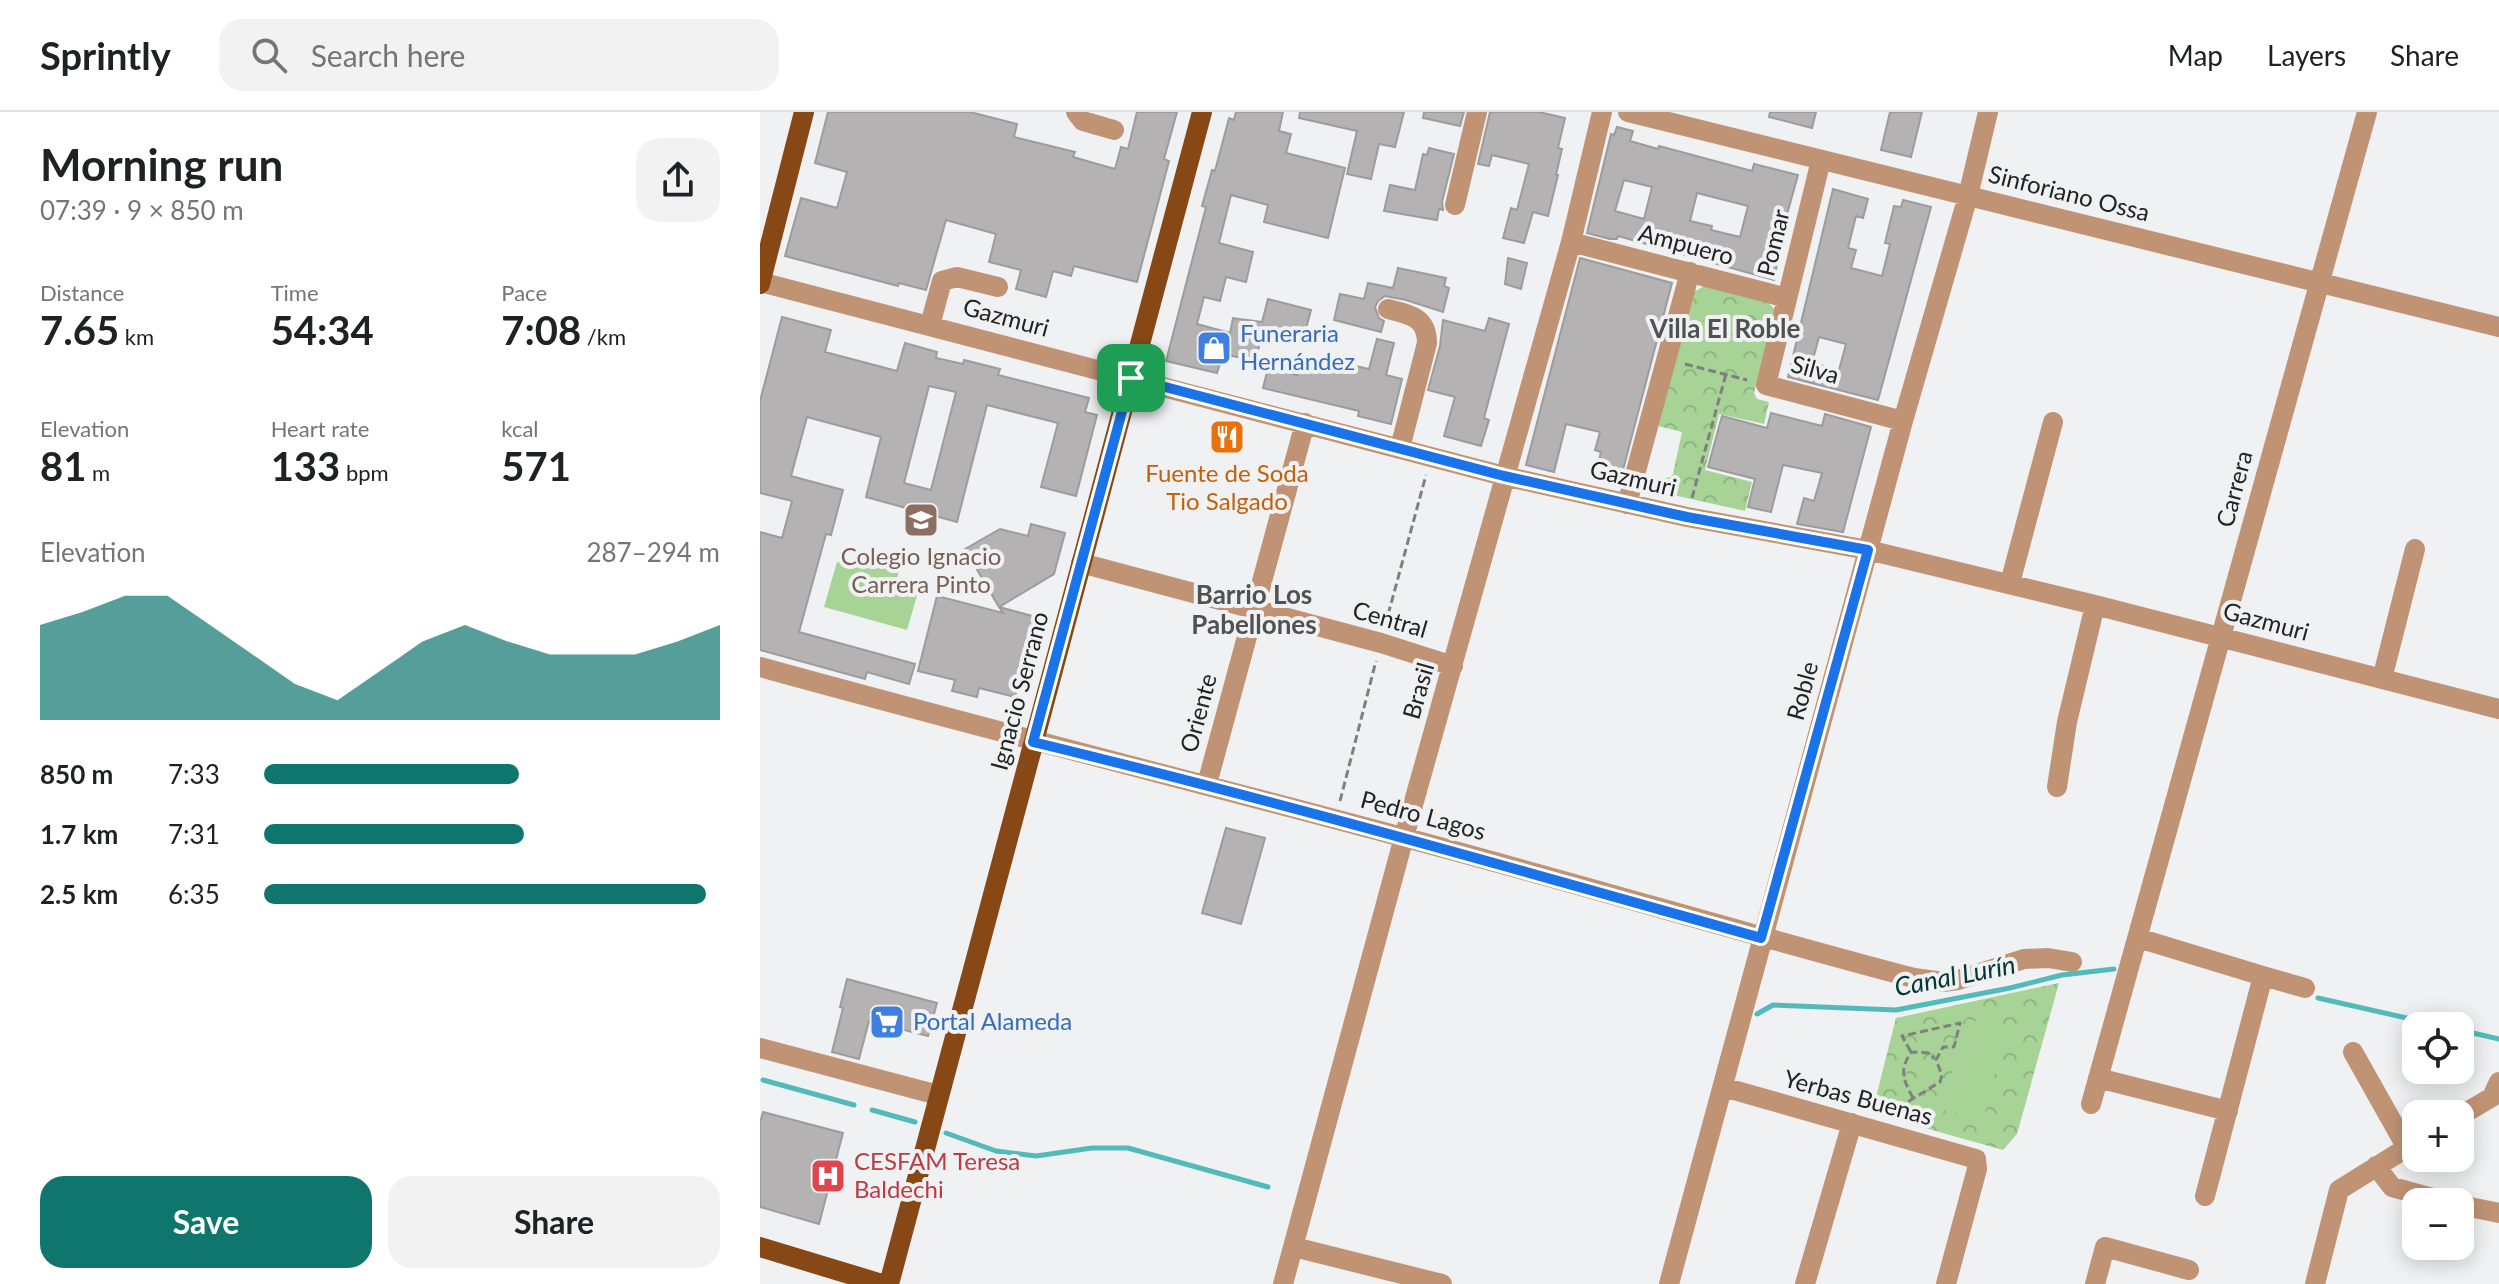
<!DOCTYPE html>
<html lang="en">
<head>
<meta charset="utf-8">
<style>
  body { margin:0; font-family:Lato,sans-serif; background:#f2f2f2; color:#202124; height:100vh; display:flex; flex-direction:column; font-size:30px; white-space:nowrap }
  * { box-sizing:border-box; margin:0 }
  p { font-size:26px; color:#757577 }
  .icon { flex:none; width:44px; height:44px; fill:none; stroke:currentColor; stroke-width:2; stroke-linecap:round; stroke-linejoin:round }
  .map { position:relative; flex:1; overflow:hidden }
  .panel { display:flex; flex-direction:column; background:#fff; width:760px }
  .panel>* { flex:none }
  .controls { position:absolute; left:1642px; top:900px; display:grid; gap:16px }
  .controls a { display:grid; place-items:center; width:72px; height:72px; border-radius:16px; background:#fff; box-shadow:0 4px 20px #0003; font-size:40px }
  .pin { position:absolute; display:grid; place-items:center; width:68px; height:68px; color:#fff; margin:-34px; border-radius:16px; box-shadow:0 4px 12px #0006 }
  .round { display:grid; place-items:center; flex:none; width:84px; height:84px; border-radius:24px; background:#f2f2f2 }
  .headline { display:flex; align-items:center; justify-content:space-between; height:136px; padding:0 40px }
  h1 { font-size:44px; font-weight:700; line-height:60px }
  .figures { display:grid; grid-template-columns:repeat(3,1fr); gap:12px; height:136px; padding:8px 40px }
  .figures div { display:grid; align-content:center }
  .figures b { font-size:40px; font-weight:700 }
  .figures small { font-size:22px; font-weight:400 }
  .figures p { font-size:22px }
  .chart { height:224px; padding:16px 40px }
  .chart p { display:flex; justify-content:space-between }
  .chart svg { width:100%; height:144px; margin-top:8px; fill:#0f766e; opacity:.7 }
  .primary-button { display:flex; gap:16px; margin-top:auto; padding:16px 40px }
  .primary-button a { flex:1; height:92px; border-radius:24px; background:#0f766e; color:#fff; font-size:32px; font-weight:700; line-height:92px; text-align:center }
  .primary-button a+a { background:#f2f2f2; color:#202124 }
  ul { padding:0 40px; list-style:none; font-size:26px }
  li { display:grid; grid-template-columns:128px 96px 1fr; align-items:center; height:60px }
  li i { height:20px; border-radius:10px; background:#0f766e }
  header { display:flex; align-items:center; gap:48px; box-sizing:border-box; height:112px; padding:0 40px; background:#fff; border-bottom:2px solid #e0e0e0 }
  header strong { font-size:38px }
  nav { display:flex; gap:44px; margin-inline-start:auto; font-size:28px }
  .search { width:560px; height:72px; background:#f2f2f2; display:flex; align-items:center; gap:20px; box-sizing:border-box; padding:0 28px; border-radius:24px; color:#757577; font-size:30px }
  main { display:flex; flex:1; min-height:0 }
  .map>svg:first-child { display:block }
  .forest { fill:url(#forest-crowns) }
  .pitch { fill:#a7d396 }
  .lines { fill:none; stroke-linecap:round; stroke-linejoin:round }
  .stream { stroke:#53babb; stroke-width:5 }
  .building { fill:#b4b2b3; stroke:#9d9c9d; stroke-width:2; fill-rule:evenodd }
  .path { stroke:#7f8081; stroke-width:3; stroke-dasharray:8 4; stroke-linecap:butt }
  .minor { stroke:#c19375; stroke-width:20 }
  .major { stroke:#874815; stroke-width:20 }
  .route-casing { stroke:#fff; stroke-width:16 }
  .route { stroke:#1a73e8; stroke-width:10 }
  .labels { text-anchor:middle; stroke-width:8; stroke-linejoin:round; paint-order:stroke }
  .street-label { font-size:24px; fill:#222323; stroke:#eff1f2 }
  .shop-label { font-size:24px; fill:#366cbe; stroke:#eff1f2; text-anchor:start }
  .food-label { font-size:24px; fill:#c56008; stroke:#eff1f2 }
  .education-label { font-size:24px; fill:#785e54; stroke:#eff1f2 }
  .health-label { font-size:24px; fill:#be3a42; stroke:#eff1f2; text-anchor:start }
  .neighbourhood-label { font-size:26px; font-weight:bold; fill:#505152; stroke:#eff1f2 }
  .water-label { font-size:26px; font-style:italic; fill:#033737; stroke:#eff1f2 }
</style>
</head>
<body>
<header>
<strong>Sprintly</strong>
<div class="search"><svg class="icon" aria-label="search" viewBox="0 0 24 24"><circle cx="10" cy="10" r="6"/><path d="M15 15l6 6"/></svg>Search here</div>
<nav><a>Map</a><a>Layers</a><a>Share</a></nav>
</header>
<main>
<section class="panel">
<div class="headline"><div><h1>Morning run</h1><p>07:39 · 9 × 850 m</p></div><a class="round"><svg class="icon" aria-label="share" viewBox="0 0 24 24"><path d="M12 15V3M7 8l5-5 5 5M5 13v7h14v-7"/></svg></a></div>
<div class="figures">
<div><p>Distance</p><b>7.65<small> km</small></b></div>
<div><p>Time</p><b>54:34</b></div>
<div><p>Pace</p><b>7:08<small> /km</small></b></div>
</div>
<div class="figures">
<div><p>Elevation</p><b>81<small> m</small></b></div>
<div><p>Heart rate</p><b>133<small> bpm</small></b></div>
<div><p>kcal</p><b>571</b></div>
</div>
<div class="chart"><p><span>Elevation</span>287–294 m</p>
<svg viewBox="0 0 160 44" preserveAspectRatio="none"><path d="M0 44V15L10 11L20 6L30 6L40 15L50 24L60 33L70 38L80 29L90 20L100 15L110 20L120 24L130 24L140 24L150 20L160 15V44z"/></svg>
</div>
<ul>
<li><b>850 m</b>7:33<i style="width:56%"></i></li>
<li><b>1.7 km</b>7:31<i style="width:57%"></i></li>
<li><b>2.5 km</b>6:35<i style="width:97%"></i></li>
</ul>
<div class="primary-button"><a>Save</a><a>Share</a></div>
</section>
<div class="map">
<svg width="1739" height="1172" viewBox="0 0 1739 1172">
  <defs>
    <pattern id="forest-crowns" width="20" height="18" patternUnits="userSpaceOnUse" patternTransform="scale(2)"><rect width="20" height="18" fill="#a7d396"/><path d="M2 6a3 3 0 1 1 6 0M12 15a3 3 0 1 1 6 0" fill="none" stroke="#8fb581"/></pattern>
  </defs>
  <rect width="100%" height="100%" fill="#eff1f2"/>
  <path class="forest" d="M944 174 1008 191 1016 198 994 281 997 287 1009 290 1004 312 959 302 945 358 992 370 985 399 891 378 888 374V371L910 365 913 362 922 320 898 314 934 180Z
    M1299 871 1257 1022 1243 1038 1112 1001 1136 906Z"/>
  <path class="pitch" d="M98 448 139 459 137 466 160 473 147 518 64 495 77 450 96 455Z
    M1206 907 1246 917 1223 1008 1183 998Z"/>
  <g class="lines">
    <path class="stream" d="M1558 886 1682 914
      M997 902 1013 893 1136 898 1250 876 1302 863 1354 857
      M1700 918 1739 927
      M3 968 94 993
      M112 998 155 1010
      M186 1021 236 1039 276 1044 332 1036H368L508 1075"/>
  </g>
  <path class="building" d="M68 0H210L257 12 254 25 315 40 313 45 355 57 361 35 368 37 377 0H417L404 47 409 49 377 170 314 154 311 164 293 159 286 185 256 177 261 158 229 150 236 122 186 108 166 178 139 171 138 174 25 144 41 86 77 96 87 60 55 51Z
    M476 0H523L519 19 531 22 526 41 585 56 568 126 504 110 508 93 471 83 459 131 493 140 486 170 466 165 460 189 444 185 437 212 470 221 473 206 502 210 508 187 551 198 544 224 503 214 496 249 463 242 457 261 406 249 446 95 442 94 452 58 455 59 469 6 474 8Z
    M540 0H644L635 35 619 32 611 67 587 62 597 19 539 6Z
    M664 0H704L700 14 663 6Z
    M730 0H779L805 6 798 36 802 37 796 63H798L788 104 773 100 764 131 743 126 751 96 757 98 769 52 732 43 729 54 718 52Z
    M1010 0H1056L1052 16 1009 5Z
    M1130 0H1162L1151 45 1121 38Z
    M857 15 873 19 870 29 898 37 899 34 992 59 994 52 1038 63 1024 113 1014 168 858 124 857 127H850L827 121 851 22 854 23ZM864 68 892 75 884 107 855 99ZM937 81 988 94 980 125 951 118 952 114 930 109Z
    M669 36 694 42 682 90 683 98 679 97 677 108 624 99 630 73 655 78 663 42 667 43Z
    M1073 77 1108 87 1103 106 1096 104 1088 136 1096 138 1091 156 1122 164 1130 132 1125 131 1134 94 1141 95 1143 88 1171 95 1118 288 1028 265ZM1059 225 1086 232 1079 258 1052 251Z
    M748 146 767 151 761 177 745 172Z
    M820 146 912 171 859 373 834 367 841 340 835 338 840 320 806 312 794 360 766 353Z
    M638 156 686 166 684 174 689 176 683 200 646 188 625 184 618 189 615 195 619 206 624 209 621 220 574 208 580 182 604 187 608 171 633 176Z
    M22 205 71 218 65 240 137 259 145 231 177 240 176 246 203 252 204 248 240 257 238 263 329 286 325 300 337 303 316 384 281 375 298 311 227 293 197 410 106 385 121 325 47 305 31 364 83 378 71 423 66 422 39 520 155 552 149 572 107 560 105 567 0 538V420L22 426 32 389 0 381V289ZM169 274 196 280 171 378 144 371Z
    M729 206 749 212 724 306 729 308 721 334 684 324 695 285 668 278 680 234 683 208 725 219Z
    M617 227 634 231 626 263 642 267 631 312 598 304 599 299 503 276 508 256 537 263 541 249 576 259 578 250 609 257Z
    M1011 301 1062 314 1065 302 1111 315 1083 420 1037 412 1044 386 1054 389 1062 361 1023 353 1011 400 988 395 995 367 948 355 962 304 1007 316Z
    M271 412 305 421 294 462 239 495 205 437 240 417 268 424Z
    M177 484 243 501 239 495 276 505 255 585 219 576 217 585 192 579 195 568 158 559Z
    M466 716 505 726 481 812 442 801Z
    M87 867 177 891 168 924 109 909 99 947 72 940 83 896 80 895Z
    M3 1000 83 1021 59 1112 0 1095V1011Z"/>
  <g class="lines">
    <path class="path" d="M925 252 987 268
      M932 386 966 262
      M625 514 666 363
      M580 689 616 549
      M1153 986C1143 967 1139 959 1151 940L1170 941 1174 947
      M1128 1002 1180 970 1182 963 1176 948 1183 935H1194L1200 911 1142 924 1151 940"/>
    <path class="minor" d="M316 0 323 9 354 18
      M868 0 1739 215
      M1061 48 1006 273 1143 309
      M695 93 717 0
      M811 130 1027 186
      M0 170 744 364 927 405 1108 438 1335 493 1739 597
      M628 197C649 202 667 205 667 231L640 336
      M170 213 182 169 197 165 238 175
      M867 392 930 160
      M321 451 621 531 693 554
      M1250 471 1293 310
      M0 555C214 614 428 668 642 725 813 770 983 821 1154 866L1183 870 1198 868 1264 847 1288 846 1312 850
      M1622 567 1655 437
      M447 672 545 311
      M1297 675 1307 610 1335 493
      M1378 826 1503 864 1445 1084
      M1503 864 1545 876
      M0 936 178 983
      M1593 940 1647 1036
      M1338 966 1468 999
      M963 975 1216 1047 1217 1057 1186 1172
      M1331 992 1607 0
      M1700 1004 1732 985 1739 970
      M1616 1054 1632 1075 1687 1090
      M1700 1093 1739 1101
      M534 1135 682 1172
      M523 1172 644 725 811 130 842 0
      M909 1172 1143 309 1208 84 1228 0
      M1045 1172 1092 1011
      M1335 1172 1345 1135 1429 1158
      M1555 1172 1579 1078 1656 1030"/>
    <path class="major" d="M0 172 44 0
      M0 1135 122 1172
      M129 1172 442 0"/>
  </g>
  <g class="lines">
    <defs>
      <path id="route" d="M371 266 744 364 927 405 1108 438 1001 826C759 758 518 689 273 630Z"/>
    </defs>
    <use href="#route" class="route-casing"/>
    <use href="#route" class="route"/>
  </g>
  <defs>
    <symbol id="shop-square" viewBox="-11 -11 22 22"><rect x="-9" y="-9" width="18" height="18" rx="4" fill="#3f7fe0" stroke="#eff1f2"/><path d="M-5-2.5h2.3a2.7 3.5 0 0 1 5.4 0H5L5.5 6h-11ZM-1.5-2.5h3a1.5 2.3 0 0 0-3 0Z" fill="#fff"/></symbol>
    <symbol id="restaurant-square" viewBox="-11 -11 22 22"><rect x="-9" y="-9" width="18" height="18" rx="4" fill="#e8710a" stroke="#eff1f2"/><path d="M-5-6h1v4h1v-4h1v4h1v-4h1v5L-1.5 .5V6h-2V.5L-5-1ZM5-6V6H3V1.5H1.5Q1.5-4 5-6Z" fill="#fff"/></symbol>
    <symbol id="school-square" viewBox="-11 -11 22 22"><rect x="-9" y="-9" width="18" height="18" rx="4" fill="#8d6e63" stroke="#eff1f2"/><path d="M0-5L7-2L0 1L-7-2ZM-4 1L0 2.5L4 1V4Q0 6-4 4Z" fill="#fff"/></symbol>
    <symbol id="supermarket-square" viewBox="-11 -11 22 22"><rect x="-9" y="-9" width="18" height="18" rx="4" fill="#3f7fe0" stroke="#eff1f2"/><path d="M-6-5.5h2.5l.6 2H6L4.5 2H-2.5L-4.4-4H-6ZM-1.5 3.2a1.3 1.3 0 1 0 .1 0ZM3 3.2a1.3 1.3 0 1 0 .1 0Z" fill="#fff"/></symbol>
    <symbol id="hospital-square" viewBox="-11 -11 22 22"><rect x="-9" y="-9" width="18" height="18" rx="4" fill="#e0444e" stroke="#eff1f2"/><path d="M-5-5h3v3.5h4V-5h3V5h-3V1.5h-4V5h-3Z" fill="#fff"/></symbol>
  </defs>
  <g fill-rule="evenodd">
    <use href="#shop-square" x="434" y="216" width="40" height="40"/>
    <use href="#restaurant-square" x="447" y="305" width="40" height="40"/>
    <use href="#school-square" x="141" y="388" width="40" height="40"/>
    <use href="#supermarket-square" x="107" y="890" width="40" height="40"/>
    <use href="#hospital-square" x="48" y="1044" width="40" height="40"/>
  </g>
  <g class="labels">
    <g class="street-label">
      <text transform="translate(1309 82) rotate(14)" y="8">Sinforiano Ossa</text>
      <text transform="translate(1014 131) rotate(-76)" y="8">Pomar</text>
      <text transform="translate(926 133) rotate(15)" y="8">Ampuero</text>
      <text transform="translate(246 206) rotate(15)" y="8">Gazmuri</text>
      <text transform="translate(1055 258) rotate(15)" y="8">Silva</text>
      <text transform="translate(873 367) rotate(13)" y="8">Gazmuri</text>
      <text transform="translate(1475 377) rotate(-75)" y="8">Carrera</text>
      <text transform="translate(630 508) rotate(16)" y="8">Central</text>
      <text transform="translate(1506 510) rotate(15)" y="8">Gazmuri</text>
      <text transform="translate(260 579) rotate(-75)" y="8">Ignacio Serrano</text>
      <text transform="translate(659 579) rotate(-74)" y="8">Brasil</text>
      <text transform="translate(1043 579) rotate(-75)" y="8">Roble</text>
      <text transform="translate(439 601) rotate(-75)" y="8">Oriente</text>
      <text transform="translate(663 704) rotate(15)" y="8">Pedro Lagos</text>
      <text transform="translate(1098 986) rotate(15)" y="8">Yerbas Buenas</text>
    </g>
    <g class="shop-label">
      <text x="480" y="230">Funeraria<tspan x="480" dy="28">Hernández</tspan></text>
      <text x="153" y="918">Portal Alameda</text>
    </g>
    <g class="food-label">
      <text x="467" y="370">Fuente de Soda<tspan x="467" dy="28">Tio Salgado</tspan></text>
    </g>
    <g class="education-label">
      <text x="161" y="453">Colegio Ignacio<tspan x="161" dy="28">Carrera Pinto</tspan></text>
    </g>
    <g class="health-label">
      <text x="94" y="1058">CESFAM Teresa<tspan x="94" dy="28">Baldechi</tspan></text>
    </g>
    <g class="neighbourhood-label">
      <text x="965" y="226">Villa El Roble</text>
      <text x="494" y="492">Barrio Los<tspan x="494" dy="30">Pabellones</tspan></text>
    </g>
    <g class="water-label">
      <text transform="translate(1195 864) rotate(-11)" y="9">Canal Lurín</text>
    </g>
  </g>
</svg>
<div class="controls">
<a><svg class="icon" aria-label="locate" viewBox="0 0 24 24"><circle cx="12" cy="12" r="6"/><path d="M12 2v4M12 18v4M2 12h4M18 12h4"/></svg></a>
<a>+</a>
<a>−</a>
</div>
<div class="pin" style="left:371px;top:266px;background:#1e9e55"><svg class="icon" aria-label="arrive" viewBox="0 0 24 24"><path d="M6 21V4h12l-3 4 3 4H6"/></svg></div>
</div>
</main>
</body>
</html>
